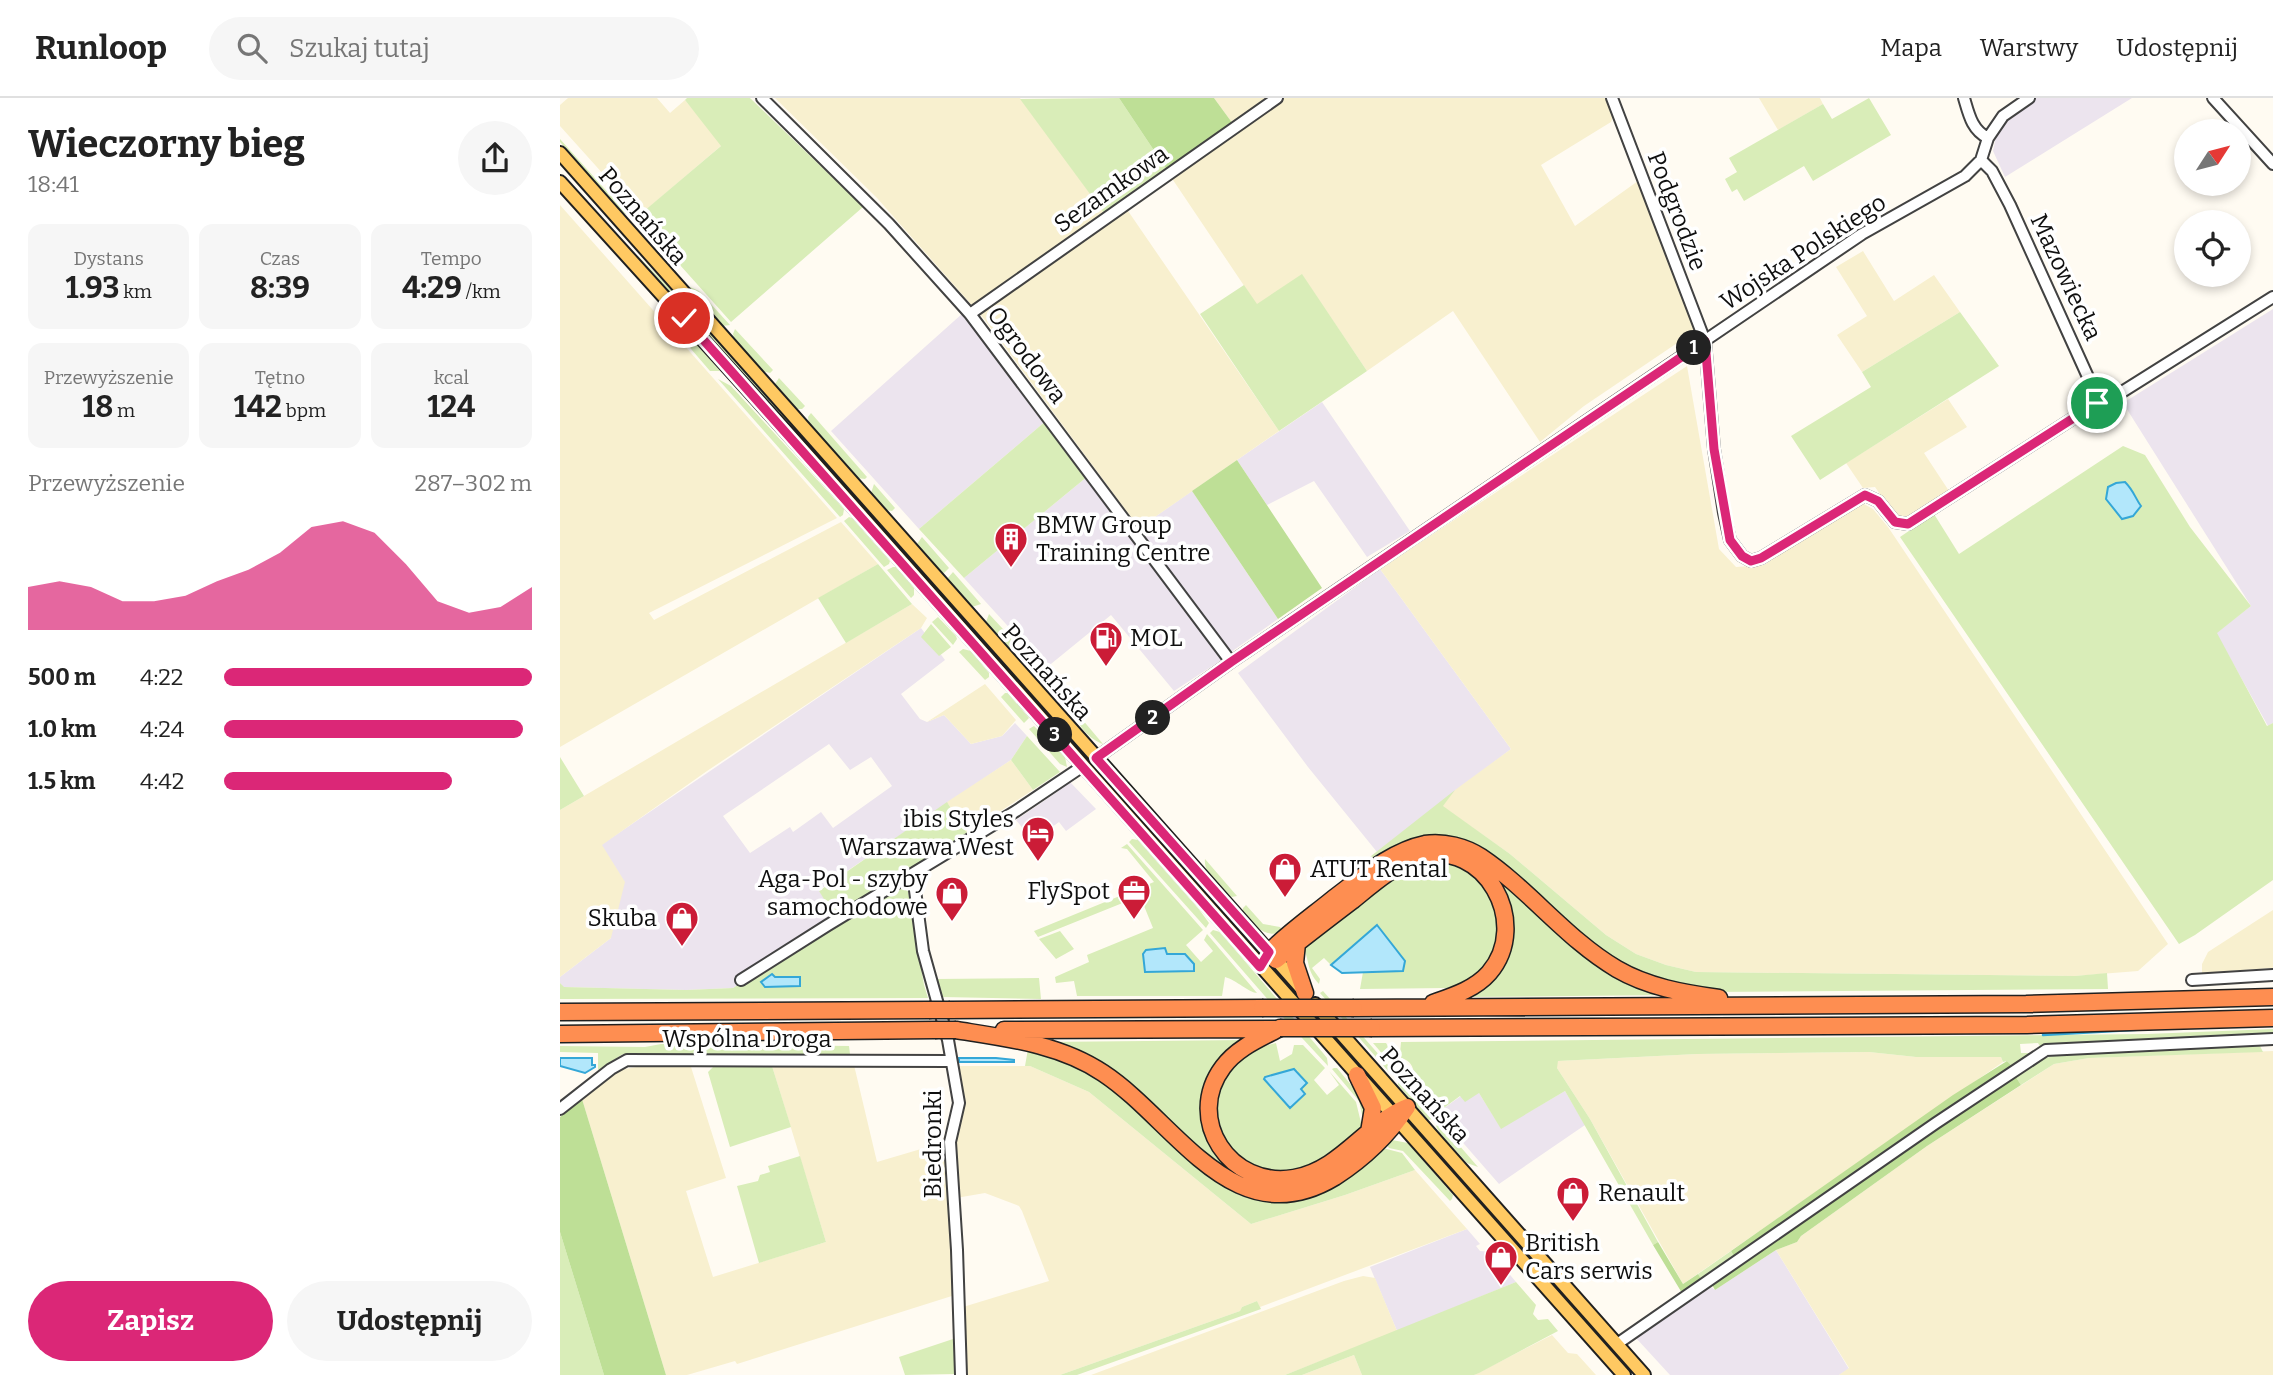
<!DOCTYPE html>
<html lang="pl">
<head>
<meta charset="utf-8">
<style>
  body { margin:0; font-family:Bitter,serif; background:#f6f6f6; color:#222; height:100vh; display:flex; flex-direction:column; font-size:26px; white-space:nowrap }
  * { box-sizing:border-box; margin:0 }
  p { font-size:23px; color:#767676 }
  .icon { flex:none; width:38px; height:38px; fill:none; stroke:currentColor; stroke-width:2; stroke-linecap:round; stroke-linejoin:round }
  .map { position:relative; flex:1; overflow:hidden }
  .panel { display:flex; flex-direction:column; background:#fff; width:560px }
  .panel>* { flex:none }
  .needle { width:46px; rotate:54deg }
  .buttons { position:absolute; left:1614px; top:21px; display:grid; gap:14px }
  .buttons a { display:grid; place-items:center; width:77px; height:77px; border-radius:50%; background:#fff; box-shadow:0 4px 10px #0003; font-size:35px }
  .pin { position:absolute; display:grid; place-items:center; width:60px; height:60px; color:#fff; margin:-30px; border:4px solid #fff; border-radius:50%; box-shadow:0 2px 7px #0007 }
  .km { position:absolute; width:35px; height:35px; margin:-18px; border-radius:50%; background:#222; color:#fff; font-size:19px; line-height:35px; text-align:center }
  .round { display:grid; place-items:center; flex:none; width:74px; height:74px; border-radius:37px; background:#f6f6f6 }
  .summary { display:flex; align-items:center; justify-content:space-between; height:119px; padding:0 28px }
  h1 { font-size:38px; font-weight:700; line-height:52px }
  .metrics { display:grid; grid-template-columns:repeat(3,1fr); gap:10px; height:119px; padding:7px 28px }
  .metrics div { display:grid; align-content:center; border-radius:14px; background:#f6f6f6; text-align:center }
  .metrics b { font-size:30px; font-weight:700 }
  .metrics small { font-size:19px; font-weight:400 }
  .metrics p { font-size:19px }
  .chart { height:196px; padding:14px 28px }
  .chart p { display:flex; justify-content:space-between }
  .chart svg { width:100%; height:126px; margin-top:7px; fill:#db2777; opacity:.7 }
  .primary-button { display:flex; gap:14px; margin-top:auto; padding:14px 28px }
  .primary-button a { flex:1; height:80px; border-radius:42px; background:#db2777; color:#fff; font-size:28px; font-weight:700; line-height:80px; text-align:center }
  .primary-button a+a { background:#f6f6f6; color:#222 }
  ul { padding:0 28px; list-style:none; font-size:23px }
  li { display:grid; grid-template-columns:112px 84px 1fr; align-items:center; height:52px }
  li i { height:18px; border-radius:9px; background:#db2777 }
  header { display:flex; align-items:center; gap:42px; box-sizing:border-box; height:98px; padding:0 35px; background:#fff; border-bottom:2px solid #e0e0e0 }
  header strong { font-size:33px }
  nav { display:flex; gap:38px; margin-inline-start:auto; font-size:24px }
  .search { width:490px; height:63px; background:#f6f6f6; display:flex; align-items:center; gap:18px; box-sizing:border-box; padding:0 24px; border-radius:38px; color:#767676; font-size:26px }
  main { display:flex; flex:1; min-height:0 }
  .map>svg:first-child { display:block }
  .industrial { fill:#ece4ee; fill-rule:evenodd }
  .farmland { fill:#f8f0cf }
  .green { fill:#d9edb8; fill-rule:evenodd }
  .forest { fill:#bedf96 }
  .water { fill:#b2e7fb; stroke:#34a7d7; stroke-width:2 }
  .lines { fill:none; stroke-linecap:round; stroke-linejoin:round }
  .stream { stroke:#34a7d7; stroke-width:2.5 }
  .minor-casing { stroke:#424242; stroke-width:14 }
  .major-casing { stroke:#202020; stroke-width:16 }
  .highway-casing { stroke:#202020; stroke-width:19 }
  .minor { stroke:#fff; stroke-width:10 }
  .major { stroke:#ffc962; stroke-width:12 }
  .highway { stroke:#fe8e51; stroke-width:16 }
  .highway-bridge-casing { stroke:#202020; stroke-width:19; stroke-linecap:butt }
  .highway-bridge { stroke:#fe8e51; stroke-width:16 }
  .route-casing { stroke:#fff; stroke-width:14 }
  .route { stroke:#db2777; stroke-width:9 }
  .labels { text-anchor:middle; stroke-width:7; stroke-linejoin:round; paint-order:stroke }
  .street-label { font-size:24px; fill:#0f0f0f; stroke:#fff }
  .poi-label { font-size:24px; fill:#0f0f0f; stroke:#fff; text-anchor:start }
</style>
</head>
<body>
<header>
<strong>Runloop</strong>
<div class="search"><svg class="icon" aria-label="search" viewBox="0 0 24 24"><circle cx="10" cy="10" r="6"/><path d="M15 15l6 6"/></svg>Szukaj tutaj</div>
<nav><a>Mapa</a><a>Warstwy</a><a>Udostępnij</a></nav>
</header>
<main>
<section class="panel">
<div class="summary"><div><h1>Wieczorny bieg</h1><p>18:41</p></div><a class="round"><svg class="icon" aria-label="share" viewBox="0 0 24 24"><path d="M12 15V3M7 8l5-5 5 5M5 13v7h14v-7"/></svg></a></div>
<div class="metrics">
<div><p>Dystans</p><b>1.93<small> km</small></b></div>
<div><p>Czas</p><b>8:39</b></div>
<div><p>Tempo</p><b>4:29<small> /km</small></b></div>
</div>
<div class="metrics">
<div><p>Przewyższenie</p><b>18<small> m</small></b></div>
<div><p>Tętno</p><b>142<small> bpm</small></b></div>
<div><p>kcal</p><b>124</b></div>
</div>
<div class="chart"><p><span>Przewyższenie</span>287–302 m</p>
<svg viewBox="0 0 160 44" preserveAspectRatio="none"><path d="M0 44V29L10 27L20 29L30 34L40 34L50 32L60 27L70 23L80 17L90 8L100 6L110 10L120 21L130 34L140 38L150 36L160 29V44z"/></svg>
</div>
<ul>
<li><b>500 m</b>4:22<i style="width:100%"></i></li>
<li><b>1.0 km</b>4:24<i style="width:97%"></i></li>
<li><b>1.5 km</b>4:42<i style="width:74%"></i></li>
</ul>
<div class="primary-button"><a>Zapisz</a><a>Udostępnij</a></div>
</section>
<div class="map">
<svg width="1713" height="1277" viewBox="0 0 1713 1277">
  <rect width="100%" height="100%" fill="#fffbf2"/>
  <path class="industrial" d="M1475 0H1572L1445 79 1433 53 1436 39 1446 24Z
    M1713 211V625L1708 628 1656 535 1691 508 1563 305Z
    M403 215 487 322 359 431 271 333Z
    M762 304 850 433 807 459 754 383 707 407 677 362Z
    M528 378 663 561 614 593 551 517 486 570 404 480Z
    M632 393 718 521 671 554 579 430Z
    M820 471 951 651 817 754 748 669 678 575Z
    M361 530 385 562 341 596 360 621 367 624 384 617 411 646 442 638 455 625 467 638 451 662 259 792 279 825 181 886 173 890 126 892 3 889 0 885V879L51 840 41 747ZM269 646 290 672 311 659 332 688 273 730 261 714 233 734 230 729 190 755 163 718Z
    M509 683 536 711 506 733 499 724 473 743 456 722 497 694Z
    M1005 993 1025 1027 939 1086 877 1015 901 998 919 995 941 1030Z
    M907 1131 920 1146 916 1148 920 1153 931 1154 956 1184 837 1233 810 1169Z
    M1216 1152 1289 1271 1279 1277H1110L1076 1240 1151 1189 1155 1192Z"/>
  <path class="farmland" d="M8 0H97L110 15 125 2 162 47 80 117 0 28V7Z
    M215 0H460L549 121 566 110 719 333 579 430 424 221 317 100Z
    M654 0H710L673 26Z
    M722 0H1047L1054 16 1051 24 981 67 1015 128 1078 83 1135 233 1024 308 980 344 893 213 807 273 742 177 697 207 611 79 651 48Z
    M1199 0H1260L1263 6 1218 32Z
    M0 107 277 420 89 515 94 522 281 424 318 466 0 649Z
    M1303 153 1334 203 1374 177 1400 214 1302 274 1277 237 1307 218 1276 169Z
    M1127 268 1159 451 1176 469 1204 467 1291 409 1302 405 1313 411 1328 429 1608 846 1578 873 1515 878 1136 874 1106 867 1076 856 1046 837 950 756 882 708 895 692 951 651 820 471Z
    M1388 301 1407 329 1364 355 1389 393 1342 423 1336 419 1315 389 1303 390 1286 365Z
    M352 506 367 520 361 530 147 673 42 747 65 784 51 840 0 879V712Z
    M425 586 456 622 442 638 411 646 384 617 367 624Z
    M451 662 473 692 407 735 387 704Z
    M1713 812V870L1642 875V866L1648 854Z
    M1713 953V1277H1279L1289 1270 1216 1152 1237 1144 1241 1138 1367 1048 1494 966 1529 960Z
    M1309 954 1356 959H1441L1443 964 1123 1186 1030 1021 997 970V965L998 963 1137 956Z
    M87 967 131 969 166 1080 126 1093 153 1179 266 1144 212 968 294 967 317 1064 388 1043 395 1197 177 1266 175 1263 127 1277H106L22 1001 60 972Z
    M395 968H470L529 994 691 1126 785 1097 855 1072 907 1131 700 1209 697 1203 682 1209 680 1213 500 1277H404L403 1209 489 1183 462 1113 459 1108 425 1095 396 1100 393 1044Z
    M803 1178 815 1180 837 1233 725 1277H531L784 1183Z
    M992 1237 1008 1255 1017 1256 1036 1277H914Z
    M794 1257 802 1277H742Z"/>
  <path class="green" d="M127 0H190L303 109 171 224 77 119 161 48 125 2Z
    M559 0 607 72 544 115 460 1Z
    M1309 0 1331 37 1253 83 1244 68 1184 103 1177 91 1172 94 1165 81 1177 74 1169 60 1263 6 1272 21Z
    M0 41 68 117 63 115 0 44Z
    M78 158 114 194 484 610 480 614 123 212 78 161Z
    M742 176 807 273 719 333 640 216 684 187 697 206Z
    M128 188 139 193 170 227 162 228Z
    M1400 214 1439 268 1260 382 1231 338 1311 289 1302 274Z
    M118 224 160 273H150L125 244Z
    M175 231 213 272 210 275 202 273 174 241 173 236Z
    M219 280 245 308 242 311H237L215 286Z
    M158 281 171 288 284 411 283 417 280 419Z
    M251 315 307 379 305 381 297 380 249 326 248 319Z
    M487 322 528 378 404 480 359 431Z
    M1563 348 1585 357 1630 429 1691 508 1657 535 1707 628 1713 625V782L1635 837 1619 846 1340 439 1374 416 1399 456Z
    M314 386 335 410 332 413 326 412 311 395Z
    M289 419 292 420 330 463 329 466 324 469 284 423Z
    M362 439 389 470 384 475 379 472 357 446Z
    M318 466 352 506 286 545 258 500Z
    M333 469H336L354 490V497L351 500 327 472Z
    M393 474 421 506 412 509 387 481Z
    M429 516 456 545 452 552 426 524Z
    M378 519 396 538 397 541 393 547 372 524Z
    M371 526 391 549 379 558 361 539Z
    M403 551 411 553 429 575V579L425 582 399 554Z
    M474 568 510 606 508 608 502 607 470 572Z
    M445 595H448L469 620 464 625 441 599Z
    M516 614 543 646C531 642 516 628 516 614Z
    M474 628 505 659 507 669 500 666 469 631Z
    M467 638 500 674 473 692 451 662Z
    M0 659 24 698 0 712Z
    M551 685 693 844 694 847 689 844 610 756 547 689Z
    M895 692 883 708 950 756 1046 837 1076 856 1106 867 1136 874 1515 878 1547 875 1548 891 1148 894 1070 872 1034 849 935 760 809 765 806 762Z
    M387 704 407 735 283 812 272 814 259 793Z
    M572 741 578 742 638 810 649 825 646 830 569 744Z
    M567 746 643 832 626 847 641 864 653 853 644 842 647 836 697 895C690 895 676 882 665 879L662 898H517L514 883 496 885 495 879 529 864 527 857 593 830 580 798 478 839 474 833 594 784 567 751 561 750Z
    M645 761 677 798 672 799C661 792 643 775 645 761Z
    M878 763 897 766 913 773 934 797 941 835 926 868 914 881 887 890 800 891 803 874 843 873 817 827 771 867 764 860 752 870 760 881 759 886C745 871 751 863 742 848L828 782 854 768Z
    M930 774 1002 836 1109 897 904 899C917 886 933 875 944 861 965 835 946 797 930 774Z
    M339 789 348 793 364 887 368 900 0 901V885L4 889 126 892 173 890ZM212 876C218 882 232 880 240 879V888L201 885Z
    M686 807 703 826 720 829 723 833C706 842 693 827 683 814V810Z
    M653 832 660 834 763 955 767 960 768 968 730 927 650 835Z
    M500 833 514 851 496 861 479 841Z
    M715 869 829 998 832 1008 716 877Z
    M479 880 481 901 382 899 375 881Z
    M763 893 835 975 829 974 760 895Z
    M1713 931V936L1488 946 1481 950 1478 945 1460 946 1461 955H1471L1452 968 1447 963 1443 964 1441 959H1356L1309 954 1137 956 998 963 997 970 1030 1021 1098 1144 1093 1147 1005 993 941 1031 919 995 905 1004 900 998 877 1015 844 979 853 971C851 963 844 960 837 959L832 964 837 973 813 945H826L831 953 840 955 841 944 1587 936Z
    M688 942 648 980 643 995 642 1019 648 1039 686 1079 677 1081 652 1063 597 1011 485 944Z
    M716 945 720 963 732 956 734 947H743L765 970 754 982 767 997 779 987 769 973 796 1004 803 1033 766 1063 742 1074H703L672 1054 658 1037 655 1000 659 985 689 952ZM737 972 743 989 741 992 745 996 730 1010Z
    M101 946 289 948 290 956H63L38 972V955L0 954V948L85 949Z
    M1700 948 1703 954 1529 960 1494 966 1461 987 1454 976 1481 961 1506 955Z
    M468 951 486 955 542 981 651 1080 679 1097 704 1104 723 1105 754 1097 779 1086 819 1049 842 1055 855 1072 785 1097 691 1126 529 994 470 968H465Z
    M154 968H212L231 1029 170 1049 148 974Z
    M774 970H777L806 1005 803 1021 799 1003 772 971Z
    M839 979 874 1019 873 1021 868 1022 838 987Z
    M879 1024 918 1069 907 1065 879 1034 876 1028Z
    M853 1030 1034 1228 1030 1233Z
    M832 1042 848 1045 893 1097 892 1101 890 1103 843 1053 829 1050 825 1045Z
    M240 1058 266 1144 199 1165 177 1088 198 1083 200 1077 210 1074 208 1068Z
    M0 1134 44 1277H0Z
    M1171 1153 1175 1160 1142 1182 1138 1176Z
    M956 1184 976 1207 973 1216 978 1222 988 1221 998 1233 919 1275 914 1277H802L794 1257 742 1277H725Z
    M697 1203 701 1211 517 1277H500L680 1213 682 1209Z
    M396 1240 394 1276 345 1277 339 1259Z"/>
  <path class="forest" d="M559 0H654L673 26 607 72Z
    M677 362 762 490 718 521 632 393Z
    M1447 963 1452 968 1175 1160 1171 1153 1393 997Z
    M1454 976 1461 987 1367 1048 1241 1138 1237 1144 1216 1152 1155 1192 1151 1185Z
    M22 1001 106 1277H44L0 1134V1019Z
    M1098 1144 1123 1186 1138 1176 1142 1182 1122 1195 1093 1147Z"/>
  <path class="water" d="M1565 384C1574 393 1575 400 1581 408L1573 418 1562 421 1546 401 1548 389 1556 385Z
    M817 827 845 863 843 873 782 875 771 867Z
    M605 850 607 856H625L634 866V873L585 874 583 856 586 852Z
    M212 876 215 879H240V888L205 889 201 884Z
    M0 960H32V967H35V969L25 975 0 968Z
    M399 960H436L454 962V964H399Z
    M734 971 747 985 741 991 745 996 730 1010 704 981 705 979Z"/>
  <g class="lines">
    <path class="stream" d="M1483 937 1591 931"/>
    <defs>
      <path id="minor" d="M202 0 329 126 410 216 671 564
        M1052 0 1145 243 1154 351 1164 415 1170 442 1182 458 1191 463 1201 460 1305 397 1318 403 1335 424 1348 426 1537 305 1538 301 1450 107 1432 73 1421 62
        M1404 0C1409 17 1412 32 1428 40
        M1653 0 1713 66
        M410 216 717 0
        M1537 305 1546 304 1713 199
        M536 660 671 564 1302 136 1405 78 1421 62 1428 40 1443 18 1469 0
        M353 777 363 853 388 942 399 1005 390 1044 397 1152 401 1277
        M181 882 268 827 456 713 523 668
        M1632 882 1713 877
        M0 1011 51 971 67 962 390 963
        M1057 1246 1376 1025 1486 952 1713 941"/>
      <path id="major" d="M0 55 743 892
        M0 84 249 359 1064 1277
        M755 906 1084 1277"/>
      <path id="highway" d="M737 845 735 865 745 895
        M709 854C729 834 752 818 774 800 802 779 831 753 865 746 884 743 906 749 921 759 970 792 1006 841 1057 871 1088 889 1123 895 1159 900
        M716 862C741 842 767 822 792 803 813 786 834 767 860 759 924 740 972 825 929 875 915 891 893 898 873 905
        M794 910 1466 906 1713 899
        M390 912 702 910
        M0 914 369 912
        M720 930C699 941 677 950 663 969 624 1021 670 1091 734 1080 780 1072 804 1028 845 1010
        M812 930 1467 927 1713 920
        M396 932C446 940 500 946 543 975 616 1023 674 1140 775 1079 803 1061 829 1036 847 1009
        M444 932 715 931
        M0 936 375 932
        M797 977 813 1010 809 1034"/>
    </defs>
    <use href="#minor" class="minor-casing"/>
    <use href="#major" class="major-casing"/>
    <use href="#highway" class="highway-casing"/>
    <use href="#minor" class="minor"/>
    <use href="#major" class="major"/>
    <use href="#highway" class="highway"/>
    <defs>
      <path id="highway-bridge" d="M702 910H794
        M369 912H390
        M720 930H812
        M375 932H396"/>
    </defs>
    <use href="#highway-bridge" class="highway-bridge-casing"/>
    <use href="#highway-bridge" class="highway-bridge"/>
  </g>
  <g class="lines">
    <defs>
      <path id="route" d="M124 220 700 869 709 854 536 660 671 564 1145 243 1154 351 1170 442 1182 458 1191 463 1201 460 1305 397 1318 403 1335 424 1348 426 1537 305"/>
    </defs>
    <use href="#route" class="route-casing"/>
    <use href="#route" class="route"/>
  </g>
  <defs>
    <symbol id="building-pin" viewBox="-11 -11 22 30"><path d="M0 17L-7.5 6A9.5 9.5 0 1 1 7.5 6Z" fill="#cb1c37" stroke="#fff"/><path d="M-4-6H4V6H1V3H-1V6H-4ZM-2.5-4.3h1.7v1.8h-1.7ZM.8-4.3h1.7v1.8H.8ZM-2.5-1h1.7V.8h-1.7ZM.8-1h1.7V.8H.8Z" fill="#fff"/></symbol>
    <symbol id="fuel-pin" viewBox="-11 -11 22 30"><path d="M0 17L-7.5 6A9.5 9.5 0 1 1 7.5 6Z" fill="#cb1c37" stroke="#fff"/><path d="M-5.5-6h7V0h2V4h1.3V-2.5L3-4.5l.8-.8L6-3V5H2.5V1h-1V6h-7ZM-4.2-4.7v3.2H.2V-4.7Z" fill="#fff"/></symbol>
    <symbol id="hotel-pin" viewBox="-11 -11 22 30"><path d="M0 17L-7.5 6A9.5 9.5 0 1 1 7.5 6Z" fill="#cb1c37" stroke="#fff"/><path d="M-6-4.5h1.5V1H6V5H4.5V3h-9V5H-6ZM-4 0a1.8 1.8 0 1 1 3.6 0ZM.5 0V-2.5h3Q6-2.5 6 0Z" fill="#fff"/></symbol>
    <symbol id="shop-pin" viewBox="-11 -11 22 30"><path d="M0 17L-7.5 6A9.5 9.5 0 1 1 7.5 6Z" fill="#cb1c37" stroke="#fff"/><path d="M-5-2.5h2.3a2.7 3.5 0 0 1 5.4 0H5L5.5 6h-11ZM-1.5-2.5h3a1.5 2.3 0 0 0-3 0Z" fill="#fff"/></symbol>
    <symbol id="office-pin" viewBox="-11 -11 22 30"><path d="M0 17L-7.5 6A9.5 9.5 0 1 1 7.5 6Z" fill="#cb1c37" stroke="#fff"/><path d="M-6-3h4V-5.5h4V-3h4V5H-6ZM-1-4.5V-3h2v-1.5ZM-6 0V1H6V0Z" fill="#fff"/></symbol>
  </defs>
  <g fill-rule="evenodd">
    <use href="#building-pin" x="432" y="422" width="38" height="52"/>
    <use href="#fuel-pin" x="527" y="521" width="38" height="52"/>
    <use href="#hotel-pin" x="459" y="716" width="38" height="52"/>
    <use href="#shop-pin" x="706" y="752" width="38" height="52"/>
    <use href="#office-pin" x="555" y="774" width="38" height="52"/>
    <use href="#shop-pin" x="373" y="776" width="38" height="52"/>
    <use href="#shop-pin" x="103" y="801" width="38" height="52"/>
    <use href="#shop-pin" x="994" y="1076" width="38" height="52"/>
    <use href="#shop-pin" x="922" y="1140" width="38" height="52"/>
  </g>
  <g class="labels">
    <g class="street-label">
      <text transform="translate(551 91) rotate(-35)" y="8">Sezamkowa</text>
      <text transform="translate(1117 113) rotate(69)" y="8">Podgrodzie</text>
      <text transform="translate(83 118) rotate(49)" y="8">Poznańska</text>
      <text transform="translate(1243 154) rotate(-33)" y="8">Wojska Polskiego</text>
      <text transform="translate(1506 179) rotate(65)" y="8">Mazowiecka</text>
      <text transform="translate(467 257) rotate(53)" y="8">Ogrodowa</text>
      <text transform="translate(487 574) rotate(48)" y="8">Poznańska</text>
      <text x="187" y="949">Wspólna Droga</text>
      <text transform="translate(865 997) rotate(48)" y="8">Poznańska</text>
      <text transform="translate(373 1046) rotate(-90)" y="8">Biedronki</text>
    </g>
    <g class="poi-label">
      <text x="476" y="435">BMW Group<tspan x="476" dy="28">Training Centre</tspan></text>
      <text x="570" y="548">MOL</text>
      <text x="454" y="729" text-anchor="end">ibis Styles<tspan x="454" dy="28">Warszawa West</tspan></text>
      <text x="750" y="779">ATUT Rental</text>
      <text x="368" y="789" text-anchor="end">Aga-Pol - szyby<tspan x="368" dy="28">samochodowe</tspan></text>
      <text x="550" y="801" text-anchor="end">FlySpot</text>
      <text x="97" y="828" text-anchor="end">Skuba</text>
      <text x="1038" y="1103">Renault</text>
      <text x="965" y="1153">British<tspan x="965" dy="28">Cars serwis</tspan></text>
    </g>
  </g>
</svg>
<div class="buttons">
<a><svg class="needle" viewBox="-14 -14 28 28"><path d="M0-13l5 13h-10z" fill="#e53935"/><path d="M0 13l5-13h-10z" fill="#767676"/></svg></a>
<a><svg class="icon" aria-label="locate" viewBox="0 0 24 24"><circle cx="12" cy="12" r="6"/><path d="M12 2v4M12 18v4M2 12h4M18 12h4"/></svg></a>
</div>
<div class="pin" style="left:1537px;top:305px;background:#1e9e55"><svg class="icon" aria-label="arrive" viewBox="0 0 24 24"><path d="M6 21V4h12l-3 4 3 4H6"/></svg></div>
<div class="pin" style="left:124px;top:220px;background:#d93025"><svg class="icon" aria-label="check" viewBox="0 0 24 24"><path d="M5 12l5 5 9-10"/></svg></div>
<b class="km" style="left:1134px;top:250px">1</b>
<b class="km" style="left:593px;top:620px">2</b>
<b class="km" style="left:495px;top:637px">3</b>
</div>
</main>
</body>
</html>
